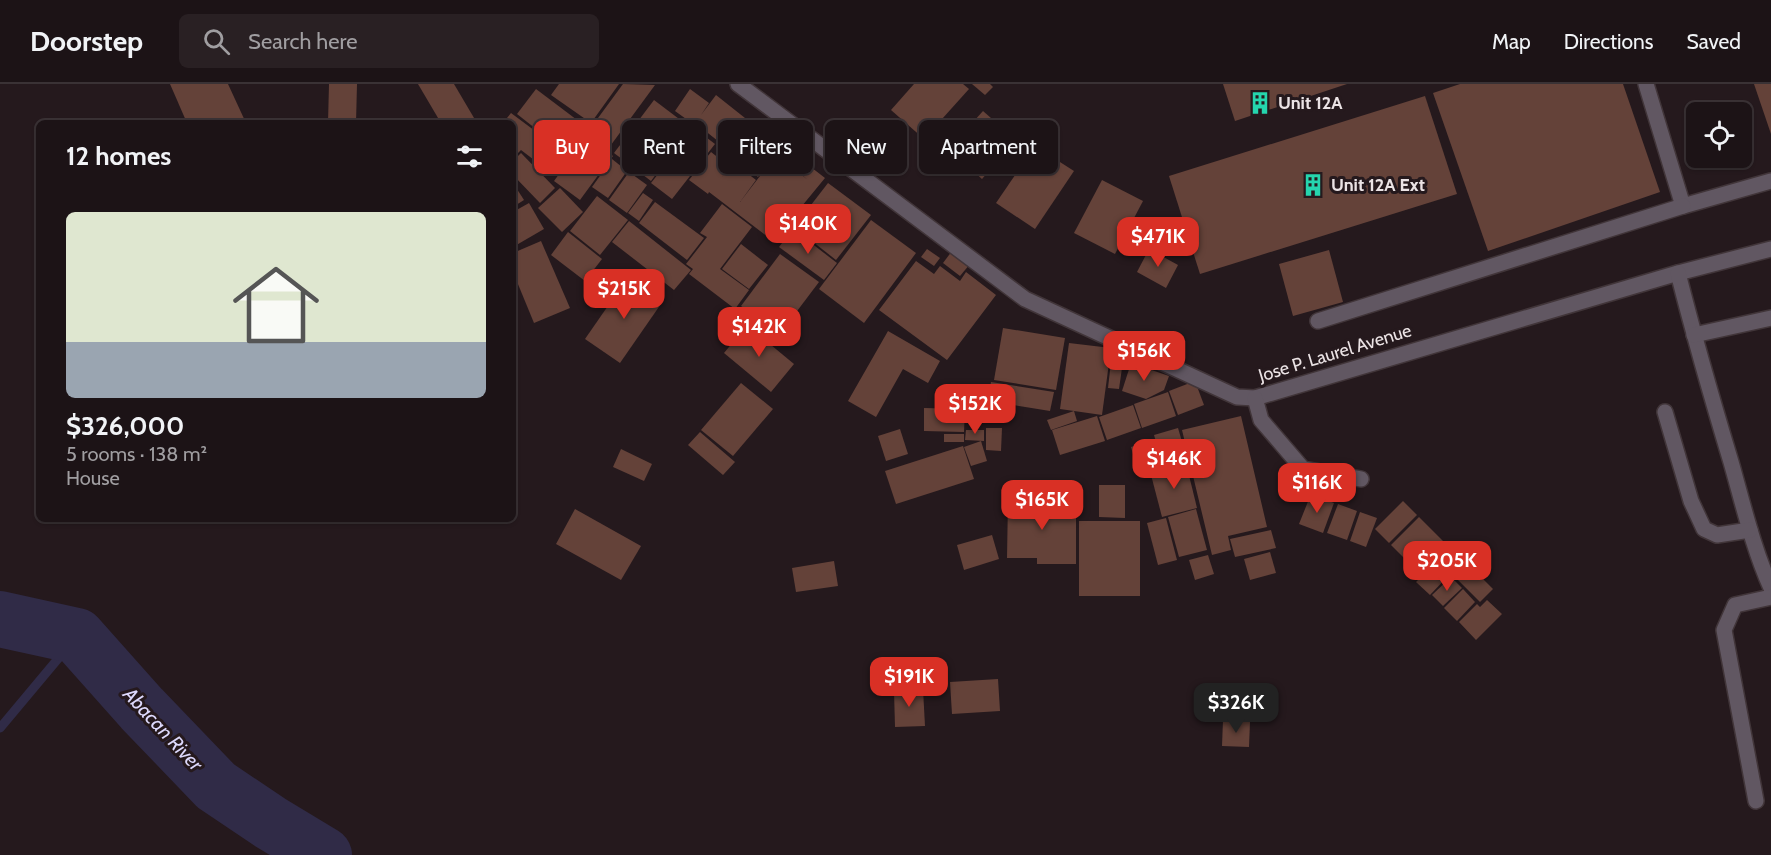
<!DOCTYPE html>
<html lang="en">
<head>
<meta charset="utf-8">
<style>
	body { margin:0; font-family:Cabin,sans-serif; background:#292023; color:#f1f3f6; height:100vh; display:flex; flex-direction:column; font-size:22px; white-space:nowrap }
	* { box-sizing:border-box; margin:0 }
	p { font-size:20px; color:#a09ea1 }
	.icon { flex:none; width:33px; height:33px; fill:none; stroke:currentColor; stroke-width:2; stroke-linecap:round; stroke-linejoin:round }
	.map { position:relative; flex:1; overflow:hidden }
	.side { position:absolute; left:36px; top:36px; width:480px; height:402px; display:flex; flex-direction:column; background:#1c1316; border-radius:9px; box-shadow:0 2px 4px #0004,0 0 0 2px #3a3235 }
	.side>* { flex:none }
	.hud { position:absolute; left:534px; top:36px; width:570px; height:54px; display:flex; gap:12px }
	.tools { position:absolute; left:1686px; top:18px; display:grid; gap:12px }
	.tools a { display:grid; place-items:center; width:66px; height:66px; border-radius:9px; background:#1c1316; box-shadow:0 2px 4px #0004,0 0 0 2px #3a3235; font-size:30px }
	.price { position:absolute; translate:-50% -51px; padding:0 14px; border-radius:12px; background:#d93025; color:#fff; font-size:20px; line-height:39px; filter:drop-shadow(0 2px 3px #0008) }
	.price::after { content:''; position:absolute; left:50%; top:36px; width:18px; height:14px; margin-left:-9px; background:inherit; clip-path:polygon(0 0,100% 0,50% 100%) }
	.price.on { background:#222; color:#fff }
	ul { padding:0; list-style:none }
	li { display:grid; align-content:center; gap:12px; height:318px; padding:0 30px }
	li span { display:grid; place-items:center; height:186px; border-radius:9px; color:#555 }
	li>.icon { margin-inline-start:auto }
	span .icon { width:108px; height:108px; fill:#fffc; stroke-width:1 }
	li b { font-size:26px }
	h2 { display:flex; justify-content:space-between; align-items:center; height:72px; padding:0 30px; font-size:26px }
	.chip { padding:0 21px; border-radius:9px; background:#1c1316; box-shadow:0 2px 4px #0004,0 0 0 2px #3a3235; font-size:21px; line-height:54px }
	.chip.on { background:#d93025; color:#fff }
	header { display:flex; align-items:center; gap:36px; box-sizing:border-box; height:84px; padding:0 30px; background:#1c1316; border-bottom:2px solid #3a3235 }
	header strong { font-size:28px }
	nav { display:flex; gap:33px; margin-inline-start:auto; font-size:21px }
	.search { width:420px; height:54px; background:#292023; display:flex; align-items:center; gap:15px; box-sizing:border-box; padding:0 21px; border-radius:9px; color:#a09ea1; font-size:22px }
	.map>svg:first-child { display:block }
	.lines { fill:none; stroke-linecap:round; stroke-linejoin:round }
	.stream { stroke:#302b47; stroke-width:9 }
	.river { stroke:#302b47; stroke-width:56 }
	.building { fill:#644239 }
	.minor-casing { stroke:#413539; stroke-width:18 }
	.minor { stroke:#615762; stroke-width:15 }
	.labels { text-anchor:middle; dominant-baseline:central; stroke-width:6; stroke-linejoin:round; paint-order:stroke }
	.poi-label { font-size:18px; font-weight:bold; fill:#ebe3e5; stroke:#25191d; text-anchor:start }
	.street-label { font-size:18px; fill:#ebe3e5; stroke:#25191d }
	.water-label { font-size:20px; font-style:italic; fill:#ddd9fc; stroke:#25191d }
</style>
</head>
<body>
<header>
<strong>Doorstep</strong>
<div class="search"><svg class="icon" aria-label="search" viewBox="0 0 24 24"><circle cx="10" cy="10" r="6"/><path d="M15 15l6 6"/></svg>Search here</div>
<nav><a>Map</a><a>Directions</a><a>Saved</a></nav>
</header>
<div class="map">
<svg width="1771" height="771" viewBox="0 0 1771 771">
	<rect width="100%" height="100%" fill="#25191d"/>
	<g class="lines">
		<polyline class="stream" points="0,644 77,552"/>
		<polyline class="river" points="0,535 77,552 142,625 216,702 271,739 324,771"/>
	</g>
	<g class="building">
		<polygon points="170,0 228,0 246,39 187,39"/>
		<polygon points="329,0 357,0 356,39 328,39"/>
		<polygon points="418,0 454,0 477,39 441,39"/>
		<polygon points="559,0 619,0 591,39 551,11"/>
		<polygon points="623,0 655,1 608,65 587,49"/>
		<polygon points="914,0 963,0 969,5 924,55 891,26"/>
		<polygon points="972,0 990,0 993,3 985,11"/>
		<polygon points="1223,0 1347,0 1235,37"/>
		<polygon points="1460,0 1623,0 1660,108 1488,167 1433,9"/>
		<polygon points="1754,0 1771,0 1771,50"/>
		<polygon points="536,5 589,45 569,71 517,30"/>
		<polygon points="690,5 709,19 701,31 716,11 745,34 723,61 694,38 693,40 675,27"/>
		<polygon points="1425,12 1457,110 1200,190 1169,92"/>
		<polygon points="654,16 691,44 651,97 614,69"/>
		<polygon points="983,27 1016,56 982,95 949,65"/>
		<polygon points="511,29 570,73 555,92 521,66 516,71 513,69 513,39 503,39"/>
		<polygon points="694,44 715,60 672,115 651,99"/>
		<polygon points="760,50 779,65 758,93 739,78"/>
		<polygon points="587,53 613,72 600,89 574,70"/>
		<polygon points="1035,62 1074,87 1035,145 996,119"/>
		<polygon points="789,66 825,94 788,139 782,134 768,153 709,108 708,110 689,96 711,68 729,82 722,93 733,78 756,96 740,118 776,71 808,96 783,75"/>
		<polygon points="521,69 555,104 540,119 513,91 513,77"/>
		<polygon points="573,71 599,90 580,116 554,97"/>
		<polygon points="612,75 627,87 608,114 592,103"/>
		<polygon points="629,88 647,101 627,129 609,116"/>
		<polygon points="1102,96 1143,117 1115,170 1074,149"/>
		<polygon points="513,99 524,116 513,123"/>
		<polygon points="828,99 871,131 836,176 794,143"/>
		<polygon points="560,104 583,128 562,148 538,124"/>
		<polygon points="643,109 653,116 639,137 628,129"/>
		<polygon points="597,112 628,136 600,171 570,147"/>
		<polygon points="655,118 704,154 687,176 639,139"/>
		<polygon points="529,119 544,145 513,163 513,128"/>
		<polygon points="722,120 752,143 720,185 749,206 735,225 689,190 693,185 686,180 707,153 700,149"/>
		<polygon points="871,136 916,169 864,239 819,205"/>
		<polygon points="629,137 691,186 674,206 612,158"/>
		<polygon points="793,145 837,179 824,196 779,163"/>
		<polygon points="568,148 602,175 585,197 551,171"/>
		<polygon points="541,157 570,224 534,239 513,188 513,169"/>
		<polygon points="741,160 768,181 749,205 722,185"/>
		<polygon points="927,165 940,174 934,182 921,173"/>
		<polygon points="1149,165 1178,181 1166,204 1137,188"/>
		<polygon points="1329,166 1343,218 1293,232 1279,180"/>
		<polygon points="952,167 970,180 960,192 943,179"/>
		<polygon points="780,170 819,198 779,251 741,222"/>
		<polygon points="916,177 934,190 940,182 960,197 966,188 996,211 947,276 879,226"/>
		<polygon points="628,193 663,217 620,279 585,255"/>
		<polygon points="747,241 794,280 771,308 724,269"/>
		<polygon points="1003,244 1065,254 1056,306 994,296"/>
		<polygon points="888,247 940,277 928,299 903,285 876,333 848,317"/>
		<polygon points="1069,259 1111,264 1102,331 1060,325"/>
		<polygon points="1112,269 1124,270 1119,305 1108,304"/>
		<polygon points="1131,279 1169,292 1164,306 1146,315 1122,307"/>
		<polygon points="1195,297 1204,321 1178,331 1169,307"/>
		<polygon points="991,298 1054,308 1050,327 988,317"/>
		<polygon points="741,299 773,325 733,372 701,346"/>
		<polygon points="1168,308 1176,332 1142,344 1134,320"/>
		<polygon points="1133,321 1141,344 1107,356 1099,333"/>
		<polygon points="924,324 965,325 964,348 924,347"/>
		<polygon points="1074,327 1077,337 1051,346 1047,336"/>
		<polygon points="1097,332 1105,357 1060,371 1052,346"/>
		<polygon points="1241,332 1267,443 1228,452 1231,466 1212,471 1182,346"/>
		<polygon points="986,344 1002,344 1001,367 986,366"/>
		<polygon points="1178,344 1187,375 1163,382 1154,351"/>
		<polygon points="900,345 908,370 886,377 878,352"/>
		<polygon points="966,346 984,346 984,357 965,356"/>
		<polygon points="700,348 735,378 723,391 688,361"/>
		<rect x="944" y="350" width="20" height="8"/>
		<polygon points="1153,356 1161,382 1138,388 1131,363"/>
		<polygon points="981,357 987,377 971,382 964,363"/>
		<polygon points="963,362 974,395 896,420 885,387"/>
		<polygon points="621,365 652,380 644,397 613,383"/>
		<polygon points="1186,379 1197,424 1162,433 1150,387"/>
		<polygon points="1099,401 1125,401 1125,434 1099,433"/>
		<polygon points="1311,410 1334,419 1323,449 1299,440"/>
		<polygon points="1008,415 1076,416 1076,480 1037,480 1037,474 1007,474"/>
		<polygon points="1403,417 1417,431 1389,459 1375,445"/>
		<polygon points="1338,420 1357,427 1347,456 1327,449"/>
		<polygon points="575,425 641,462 621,496 556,460"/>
		<polygon points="1196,425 1207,466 1179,473 1168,433"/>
		<polygon points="1360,428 1377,434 1366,463 1350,457"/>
		<polygon points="1419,433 1449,463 1421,491 1391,461"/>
		<polygon points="1166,434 1177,476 1158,481 1147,439"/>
		<rect x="1079" y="437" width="61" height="75"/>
		<polygon points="1271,446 1276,464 1235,473 1230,455"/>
		<polygon points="992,451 999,475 964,486 957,461"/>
		<polygon points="1452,464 1493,505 1480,518 1439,477"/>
		<polygon points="1270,468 1276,489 1250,496 1244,475"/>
		<polygon points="1208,471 1214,490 1195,496 1189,476"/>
		<polygon points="834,477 838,502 796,508 792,484"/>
		<polygon points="1436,478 1449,491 1430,511 1416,498"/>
		<polygon points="1451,493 1462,504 1443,522 1432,511"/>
		<polygon points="1463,505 1475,518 1457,537 1444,524"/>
		<polygon points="1487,516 1502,530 1476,556 1459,538 1477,520 1480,523"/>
		<polygon points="924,584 924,597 886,600 885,586"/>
		<polygon points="998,595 1000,627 952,630 950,598"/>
		<polygon points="923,605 925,642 895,643 894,607"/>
		<polygon points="1223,636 1250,638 1249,663 1222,662"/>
	</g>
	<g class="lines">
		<g class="minor-casing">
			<g id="minor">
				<polyline points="738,0 1025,215 1237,313 1255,314 1678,189 1771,165"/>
				<polyline points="1646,0 1683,122 1771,97"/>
				<path d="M 1678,189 C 1694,252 1712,315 1731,378 C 1743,420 1753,464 1771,504"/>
				<polyline points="1318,237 1683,122"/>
				<polyline points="1694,251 1771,234"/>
				<polyline points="1255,314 1261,336 1303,385 1361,395"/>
				<polyline points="1665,328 1691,417 1704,445 1717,451 1750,446"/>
				<polyline points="1756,717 1724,546 1735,521 1771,513"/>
			</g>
		</g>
		<use href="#minor" class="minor"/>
	</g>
	<defs>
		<g id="building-bare" transform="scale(1.8)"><path d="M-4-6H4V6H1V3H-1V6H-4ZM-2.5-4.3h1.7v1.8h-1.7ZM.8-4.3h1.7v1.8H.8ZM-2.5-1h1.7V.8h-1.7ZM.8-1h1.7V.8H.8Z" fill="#25d5ae" stroke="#25191d" stroke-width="2.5" paint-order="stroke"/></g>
	</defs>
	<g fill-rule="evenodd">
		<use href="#building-bare" x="1260" y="19"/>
		<use href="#building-bare" x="1313" y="101"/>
	</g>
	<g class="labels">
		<g class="poi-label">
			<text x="1278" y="19">Unit 12A</text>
			<text x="1331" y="101">Unit 12A Ext</text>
		</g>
		<g class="street-label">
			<text transform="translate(1335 269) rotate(-17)">Jose P. Laurel Avenue</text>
		</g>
		<g class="water-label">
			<text transform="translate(163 645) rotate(47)">Abacan River</text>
		</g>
	</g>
</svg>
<div class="tools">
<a><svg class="icon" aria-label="locate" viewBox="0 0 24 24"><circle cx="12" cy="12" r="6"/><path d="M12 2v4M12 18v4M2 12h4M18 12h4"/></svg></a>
</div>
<b class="price" style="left:808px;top:171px">$140K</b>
<b class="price" style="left:1158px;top:184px">$471K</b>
<b class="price" style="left:624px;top:236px">$215K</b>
<b class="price" style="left:759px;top:274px">$142K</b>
<b class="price" style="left:1144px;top:298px">$156K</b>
<b class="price" style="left:975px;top:351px">$152K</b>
<b class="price" style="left:1174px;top:406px">$146K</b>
<b class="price" style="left:1317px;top:430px">$116K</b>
<b class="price" style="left:1042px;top:447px">$165K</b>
<b class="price" style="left:1447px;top:508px">$205K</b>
<b class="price" style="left:909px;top:624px">$191K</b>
<b class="price on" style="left:1236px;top:650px">$326K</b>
<div class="hud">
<a class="chip on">Buy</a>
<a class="chip">Rent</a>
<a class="chip">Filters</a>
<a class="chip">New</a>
<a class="chip">Apartment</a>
</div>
<section class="side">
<h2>12 homes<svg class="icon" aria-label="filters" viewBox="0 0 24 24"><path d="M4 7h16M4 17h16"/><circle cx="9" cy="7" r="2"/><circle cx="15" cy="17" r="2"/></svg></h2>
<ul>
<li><span style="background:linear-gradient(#dfe7d0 70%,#9aa5b1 0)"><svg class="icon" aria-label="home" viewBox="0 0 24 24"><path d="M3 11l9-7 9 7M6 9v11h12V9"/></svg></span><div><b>$326,000</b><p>5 rooms · 138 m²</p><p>House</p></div></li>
</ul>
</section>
</div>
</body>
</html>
